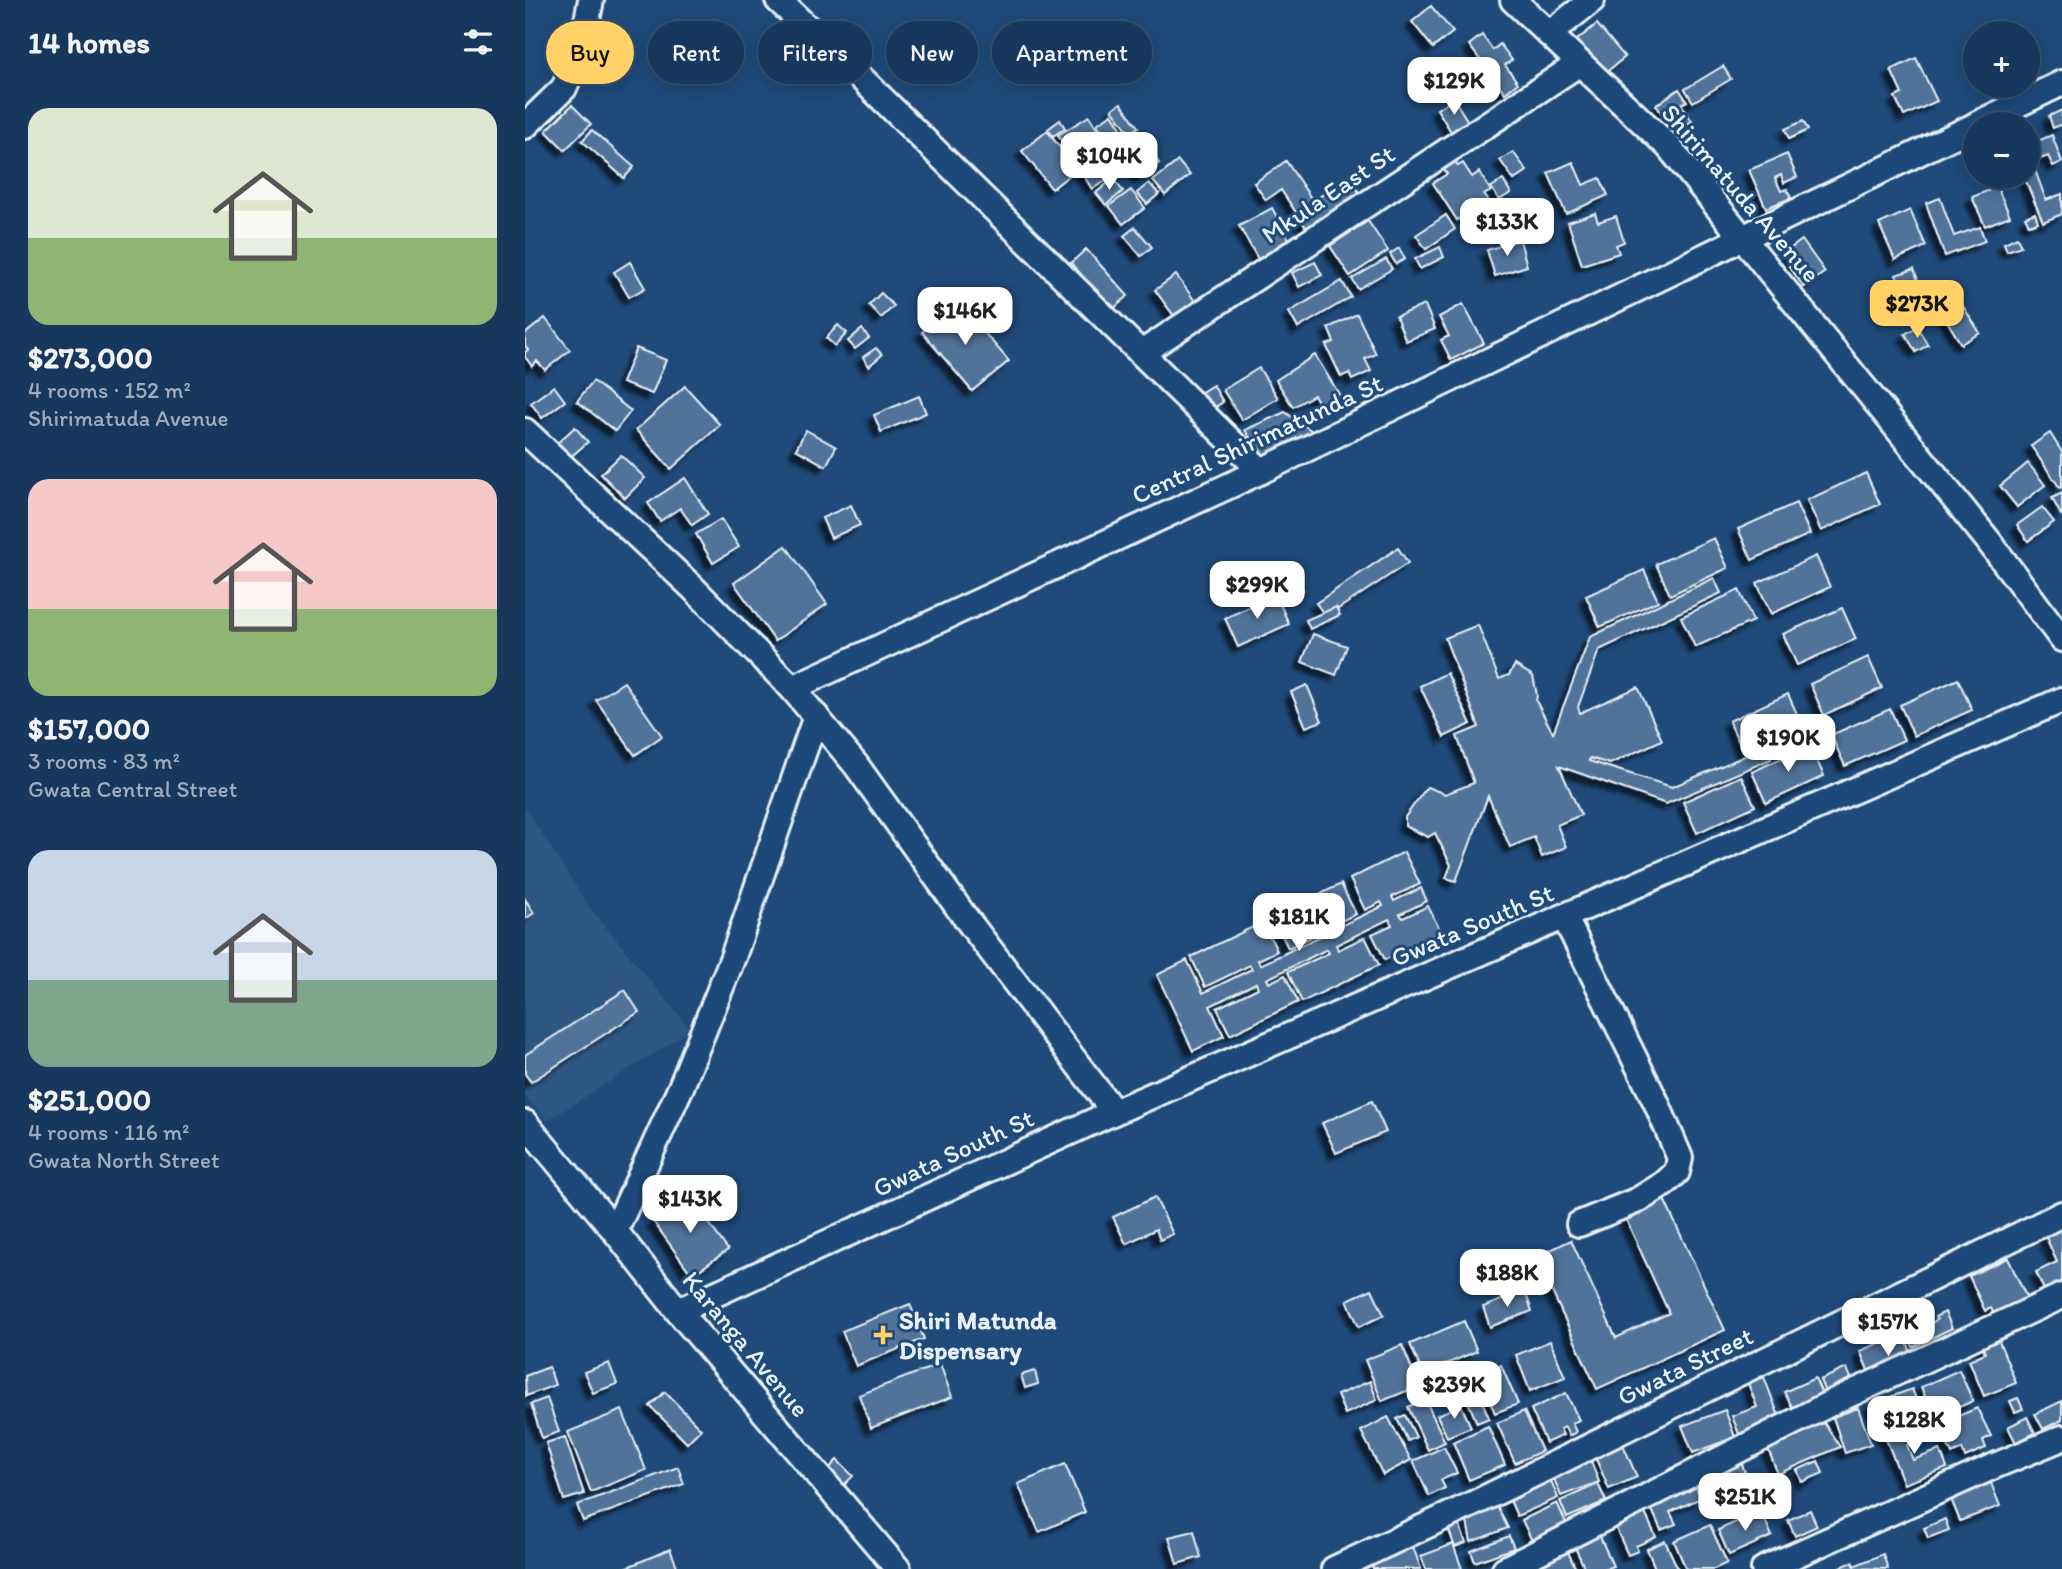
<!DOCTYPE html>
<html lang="en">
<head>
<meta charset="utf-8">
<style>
	body { margin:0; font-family:Itim,sans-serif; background:#244365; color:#f1f3f6; height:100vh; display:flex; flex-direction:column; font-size:26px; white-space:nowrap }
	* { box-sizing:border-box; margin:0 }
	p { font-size:23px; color:#9eacbb }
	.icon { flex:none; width:38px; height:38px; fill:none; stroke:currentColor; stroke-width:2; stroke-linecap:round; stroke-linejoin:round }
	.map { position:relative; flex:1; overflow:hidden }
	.panel { display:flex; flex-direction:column; background:#17385c; width:525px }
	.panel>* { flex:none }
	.hud { position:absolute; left:21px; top:21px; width:665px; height:63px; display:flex; gap:14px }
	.controls { position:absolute; left:1438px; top:21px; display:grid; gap:14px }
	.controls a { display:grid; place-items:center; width:77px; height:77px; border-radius:50%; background:#17385c; box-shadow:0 4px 18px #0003,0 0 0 2px #365272; font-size:35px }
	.price { position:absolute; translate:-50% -60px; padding:0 16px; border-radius:14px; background:#fff; color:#222; font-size:23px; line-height:46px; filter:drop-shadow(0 2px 4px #0008) }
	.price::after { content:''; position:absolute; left:50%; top:42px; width:21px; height:16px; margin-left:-10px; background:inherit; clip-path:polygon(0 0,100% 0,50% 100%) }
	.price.selected { background:#ffd166; color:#111 }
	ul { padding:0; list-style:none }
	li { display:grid; align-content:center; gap:14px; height:371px; padding:0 28px }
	li span { display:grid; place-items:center; height:217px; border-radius:21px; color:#555 }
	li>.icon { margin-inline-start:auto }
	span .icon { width:126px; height:126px; fill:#fffc; stroke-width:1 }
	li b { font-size:30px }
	h2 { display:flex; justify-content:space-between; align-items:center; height:84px; padding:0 28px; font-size:30px }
	.pill { padding:0 24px; border-radius:32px; background:#17385c; box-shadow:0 4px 18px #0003,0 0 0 2px #365272; font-size:24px; line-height:63px }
	.pill.selected { background:#ffd166; color:#111 }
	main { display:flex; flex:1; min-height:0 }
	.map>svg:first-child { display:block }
	.built { fill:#2e5683 }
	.building { fill:#517399; stroke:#e8f1f8; stroke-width:2; filter:url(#shadow) }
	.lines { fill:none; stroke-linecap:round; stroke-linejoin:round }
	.minor-casing { stroke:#e8f1f8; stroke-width:30 }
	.minor { stroke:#1f4a7a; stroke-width:24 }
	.poi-dot { fill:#ffd166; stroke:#1f4a7a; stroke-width:2.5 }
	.labels { text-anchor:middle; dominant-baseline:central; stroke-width:6; stroke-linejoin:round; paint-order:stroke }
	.street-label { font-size:26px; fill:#e8f1f8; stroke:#1f4a7a }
	.poi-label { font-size:26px; font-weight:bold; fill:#e8f1f8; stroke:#1f4a7a; text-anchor:start }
</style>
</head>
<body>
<main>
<section class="panel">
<h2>14 homes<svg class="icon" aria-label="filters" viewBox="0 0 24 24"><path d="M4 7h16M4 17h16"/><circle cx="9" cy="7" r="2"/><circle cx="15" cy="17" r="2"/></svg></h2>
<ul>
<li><span style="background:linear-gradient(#dfe7d0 60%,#8fb573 0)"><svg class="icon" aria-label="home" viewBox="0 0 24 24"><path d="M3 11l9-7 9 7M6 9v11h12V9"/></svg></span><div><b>$273,000</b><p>4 rooms · 152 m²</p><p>Shirimatuda Avenue</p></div></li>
<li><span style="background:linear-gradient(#f6c9c9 60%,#8fb573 0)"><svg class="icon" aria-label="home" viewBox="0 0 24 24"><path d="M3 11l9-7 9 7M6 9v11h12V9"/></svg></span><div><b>$157,000</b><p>3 rooms · 83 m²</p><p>Gwata Central Street</p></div></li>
<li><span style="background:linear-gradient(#c9d6e8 60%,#7fa58c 0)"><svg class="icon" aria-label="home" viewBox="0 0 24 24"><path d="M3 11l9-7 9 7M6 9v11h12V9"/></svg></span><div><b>$251,000</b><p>4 rooms · 116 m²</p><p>Gwata North Street</p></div></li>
</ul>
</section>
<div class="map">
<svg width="1537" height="1569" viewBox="0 0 1537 1569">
	<defs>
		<filter id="shadow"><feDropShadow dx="-6" dy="6" stdDeviation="2" flood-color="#0009"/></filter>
	</defs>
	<rect width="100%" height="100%" fill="#1f4a7a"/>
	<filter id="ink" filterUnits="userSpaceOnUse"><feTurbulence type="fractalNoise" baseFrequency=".0143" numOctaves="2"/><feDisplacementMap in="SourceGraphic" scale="14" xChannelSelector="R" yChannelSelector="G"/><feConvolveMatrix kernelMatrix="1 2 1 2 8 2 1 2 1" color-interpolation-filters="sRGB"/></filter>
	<g filter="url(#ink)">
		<polygon class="built" points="0,807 62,904 166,1030 22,1121 0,1096"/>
		<g class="building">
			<polygon points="906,6 928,32 908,48 887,22"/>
			<polygon points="1072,24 1100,57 1080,73 1052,40"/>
			<polygon points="957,35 968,50 975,44 987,60 980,65 993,83 980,93 944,45"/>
			<polygon points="1391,58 1412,101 1379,116 1370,97 1377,94 1366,70"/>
			<polygon points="1198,66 1206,79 1168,102 1160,89"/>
			<polygon points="1154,89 1162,101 1156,104 1167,121 1149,132 1131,105"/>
			<polygon points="929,99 945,125 928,135 912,109"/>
			<polygon points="596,103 613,127 605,133 587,109"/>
			<polygon points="47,105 66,124 40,150 21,131"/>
			<polygon points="1537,110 1537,124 1528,128 1524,116"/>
			<polygon points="587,114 606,144 591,153 572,124"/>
			<polygon points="564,116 598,171 567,189 533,135"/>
			<polygon points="535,120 540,128 528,136 523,129"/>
			<polygon points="1278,121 1283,130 1264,139 1260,129"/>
			<polygon points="67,130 109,167 99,178 57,141"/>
			<polygon points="522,131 552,169 527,189 497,151"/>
			<polygon points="1527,135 1537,162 1528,166 1523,156 1508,162 1503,145"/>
			<polygon points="617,141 634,163 615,178 598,156"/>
			<polygon points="988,152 1002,171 989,180 975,160"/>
			<polygon points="1262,154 1272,177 1259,183 1256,175 1250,178 1256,191 1262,189 1266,198 1241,208 1224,170"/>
			<polygon points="653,161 665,175 640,195 628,181"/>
			<polygon points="761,161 788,201 824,177 837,197 784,232 756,190 741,200 729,183"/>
			<polygon points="930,161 933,166 938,163 947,177 954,172 966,191 959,195 963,200 932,220 908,183 922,174 918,168"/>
			<polygon points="1048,162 1058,185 1075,178 1083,195 1041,214 1023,173"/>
			<polygon points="1510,170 1521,200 1537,194 1537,214 1518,222 1499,177 1503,177 1503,172"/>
			<polygon points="588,179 598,191 581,205 571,193"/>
			<polygon points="978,180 986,193 974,200 966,187"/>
			<polygon points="624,183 634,194 622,204 612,193"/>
			<polygon points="1472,187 1485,216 1460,226 1447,197"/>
			<polygon points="606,190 620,208 598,224 584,206"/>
			<polygon points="1415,198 1429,236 1455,227 1460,241 1420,256 1401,203"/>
			<polygon points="747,208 765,241 733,259 714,226"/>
			<polygon points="1385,210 1401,246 1370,260 1354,224"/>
			<polygon points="1070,213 1073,222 1091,216 1099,242 1091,245 1094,253 1057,265 1043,222"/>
			<polygon points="1510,213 1513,222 1504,225 1500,217"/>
			<polygon points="921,215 930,229 901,249 891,235"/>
			<polygon points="843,221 863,251 825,276 805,246"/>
			<polygon points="610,227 627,247 616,256 599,236"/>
			<polygon points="1492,237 1496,246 1482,251 1479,243"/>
			<polygon points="995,240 1002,266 970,276 962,250"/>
			<polygon points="1277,240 1300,272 1279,287 1264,266 1269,261 1262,251"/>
			<polygon points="915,247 919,257 895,269 890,259"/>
			<polygon points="874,248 880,259 871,264 865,254"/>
			<polygon points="561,249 603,296 587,310 546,263"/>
			<polygon points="861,259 867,269 833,289 827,279"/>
			<polygon points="105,262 120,288 104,297 89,272"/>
			<polygon points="790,262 797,275 774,287 767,273"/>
			<polygon points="1389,269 1397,292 1379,298 1371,275"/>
			<polygon points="651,275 673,305 652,320 630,290"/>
			<polygon points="817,281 826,297 773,328 764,312"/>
			<polygon points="356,293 369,306 356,318 344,305"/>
			<polygon points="1434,300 1455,333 1436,344 1416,311"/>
			<polygon points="433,302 484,361 447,391 397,332"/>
			<polygon points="938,304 959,343 926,360 916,340 924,336 914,317"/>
			<polygon points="900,305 910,329 881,341 871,316"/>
			<polygon points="832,314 851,354 840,359 846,371 827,380 824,373 816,377 801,345 809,342 803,328"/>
			<polygon points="20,318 45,350 20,370 12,361 7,366 0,357 0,352 3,350 0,346 0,334"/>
			<polygon points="313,325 322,333 310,346 301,338"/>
			<polygon points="1392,327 1403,345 1391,352 1380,334"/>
			<polygon points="337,329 344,338 330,349 323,341"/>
			<polygon points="111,348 141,360 127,394 97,383"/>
			<polygon points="351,348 357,355 344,366 338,357"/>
			<polygon points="790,355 814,394 796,406 789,395 768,407 751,380"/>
			<polygon points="734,368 753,398 717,420 698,390"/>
			<polygon points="68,381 106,411 90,431 52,401"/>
			<polygon points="688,385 698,402 681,413 670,396"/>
			<polygon points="29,386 40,401 17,418 6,403"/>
			<polygon points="160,386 195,425 146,469 111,430"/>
			<polygon points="394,396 401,413 356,432 349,415"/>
			<polygon points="760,412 787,431 739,461 720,430"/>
			<polygon points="50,427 63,442 42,460 29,446"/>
			<polygon points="281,430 311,447 301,466 271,449"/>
			<polygon points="1525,433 1537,452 1537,487 1535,488 1506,446"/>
			<polygon points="96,455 120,478 100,498 76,474"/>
			<polygon points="1503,463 1520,485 1492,507 1475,486"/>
			<polygon points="1341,473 1355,504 1296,531 1282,500"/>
			<polygon points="160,478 183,514 167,525 155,508 135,521 123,503"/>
			<polygon points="1537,493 1537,514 1536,515 1527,498"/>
			<polygon points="1271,503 1285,534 1227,560 1213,529"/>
			<polygon points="326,505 335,525 306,538 297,518"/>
			<polygon points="1517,507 1529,522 1503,541 1492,525"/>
			<polygon points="196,519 214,547 188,563 171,534"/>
			<polygon points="1189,538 1203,568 1145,595 1131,564"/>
			<polygon points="261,546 302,604 250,641 209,583"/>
			<polygon points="873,548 883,563 801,617 791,603"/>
			<polygon points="1291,556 1305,587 1246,614 1232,583"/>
			<polygon points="1119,570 1133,601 1075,627 1061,596"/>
			<polygon points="1189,578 1196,593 1074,650 1053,707 1055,713 1113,687 1137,740 1085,764 1065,758 1064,761 1147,787 1241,747 1246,759 1141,804 1034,766 1056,815 1032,825 1041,847 1017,857 1009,837 985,847 963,796 931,881 921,878 926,865 910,833 903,837 880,826 880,817 902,787 920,794 949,783 932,736 954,727 920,638 953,625 974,679 984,675 990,665 1008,676 1012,695 1011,701 1028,733 1065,637"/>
			<polygon points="773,582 778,590 760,600 756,591"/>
			<polygon points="1214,590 1228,621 1170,647 1156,617"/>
			<polygon points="751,595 764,624 713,647 700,618"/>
			<polygon points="811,607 815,615 785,629 781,620"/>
			<polygon points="1317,608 1331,639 1272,665 1258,634"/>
			<polygon points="788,634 822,646 811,675 777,662"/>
			<polygon points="1343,657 1357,688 1299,715 1285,684"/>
			<polygon points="922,673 946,724 919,737 895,686"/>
			<polygon points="1433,679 1447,710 1389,736 1375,705"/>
			<polygon points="99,682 137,736 110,755 71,700"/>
			<polygon points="782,685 797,721 781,727 766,692"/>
			<polygon points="1263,694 1277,725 1218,751 1204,721"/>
			<polygon points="1365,709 1379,740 1320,766 1306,735"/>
			<polygon points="1285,745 1299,776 1241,803 1227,772"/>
			<polygon points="1216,776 1230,806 1172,833 1158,802"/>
			<polygon points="879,852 895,884 867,897 869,901 896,888 902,901 875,914 878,918 903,906 916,932 860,960 847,934 867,925 864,919 811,945 813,950 840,937 854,965 777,1002 763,972 804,953 802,949 742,979 744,983 760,975 773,1002 705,1035 692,1008 733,988 731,983 685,1006 699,1036 668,1051 632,975 662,960 678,993 727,969 725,965 680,987 666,957 738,922 752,951 733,960 735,965 798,935 796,932 763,948 748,917 816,884 831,914 805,926 807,930 858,906 856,902 840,910 825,879"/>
			<polygon points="0,899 9,913 0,919"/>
			<polygon points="100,990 114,1012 6,1082 0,1074 0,1055"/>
			<polygon points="847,1101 861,1132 811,1153 797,1123"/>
			<polygon points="164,1195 203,1250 167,1275 128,1221"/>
			<polygon points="630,1197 648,1234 635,1240 631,1229 601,1244 588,1217"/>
			<polygon points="1138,1197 1200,1330 1072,1389 1011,1257 1046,1240 1091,1338 1144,1313 1099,1215"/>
			<polygon points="1537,1228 1537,1293 1523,1299 1511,1272 1532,1262 1520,1235"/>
			<polygon points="1483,1258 1505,1305 1472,1320 1466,1308 1460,1311 1444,1276"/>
			<polygon points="847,1289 859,1315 834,1327 822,1300"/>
			<polygon points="1000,1291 1007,1311 965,1327 958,1307"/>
			<polygon points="385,1304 399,1339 331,1366 317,1331"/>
			<polygon points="1420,1312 1427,1328 1388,1347 1383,1335 1412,1320 1410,1317"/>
			<polygon points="939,1321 952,1351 898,1374 885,1344"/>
			<polygon points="1378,1333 1391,1364 1348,1382 1335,1351"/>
			<polygon points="1472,1336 1491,1383 1459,1396 1444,1360 1460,1353 1456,1342"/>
			<polygon points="1025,1341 1040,1377 1005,1391 991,1355"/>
			<polygon points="877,1345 894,1386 857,1401 840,1360"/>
			<polygon points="84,1363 92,1384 68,1393 59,1372"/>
			<polygon points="415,1364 427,1397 346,1428 334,1395"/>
			<polygon points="976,1365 993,1404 970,1413 954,1375"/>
			<polygon points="24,1367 30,1385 1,1396 0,1376"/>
			<polygon points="1322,1368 1329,1386 1302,1397 1295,1380"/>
			<polygon points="1434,1370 1448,1401 1409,1418 1396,1387"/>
			<polygon points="510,1371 513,1384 500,1388 496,1375"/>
			<polygon points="1239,1377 1255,1419 1214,1434 1207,1416 1232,1407 1223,1383"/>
			<polygon points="1290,1378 1298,1396 1270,1412 1259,1392"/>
			<polygon points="845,1381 852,1400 820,1414 812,1395"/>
			<polygon points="951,1386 964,1418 952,1423 939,1392"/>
			<polygon points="1387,1389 1398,1417 1369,1428 1371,1434 1359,1438 1346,1404"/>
			<polygon points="140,1392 176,1429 162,1443 125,1406"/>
			<polygon points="1041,1393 1054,1420 1047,1423 1051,1432 1044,1436 1040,1427 1035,1429 1038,1435 1021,1443 1006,1409"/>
			<polygon points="22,1398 34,1432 17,1438 6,1404"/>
			<polygon points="1493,1398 1498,1409 1490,1412 1485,1401"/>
			<polygon points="900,1399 920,1442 903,1450 883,1407"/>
			<polygon points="1537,1401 1537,1420 1518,1429 1510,1414"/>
			<polygon points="936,1405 946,1427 922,1437 912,1415"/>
			<polygon points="1333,1408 1346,1444 1320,1453 1308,1417"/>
			<polygon points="1452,1408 1466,1436 1458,1440 1461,1448 1440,1457 1437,1449 1427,1454 1413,1425"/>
			<polygon points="97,1410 121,1470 66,1492 43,1432"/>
			<polygon points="1200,1410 1210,1437 1168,1453 1157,1426"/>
			<polygon points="999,1411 1017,1451 990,1463 972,1423"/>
			<polygon points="880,1415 891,1437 883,1441 872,1419"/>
			<polygon points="863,1417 886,1460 858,1475 836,1431"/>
			<polygon points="1502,1417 1510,1433 1491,1443 1483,1427"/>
			<polygon points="1299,1423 1315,1447 1253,1474 1241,1444"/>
			<polygon points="1399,1424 1404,1437 1382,1445 1388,1460 1415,1450 1422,1468 1379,1484 1361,1439"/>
			<polygon points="963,1426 980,1465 944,1480 928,1442"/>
			<polygon points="40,1437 59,1494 39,1500 21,1443"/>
			<polygon points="1096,1440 1112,1477 1084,1489 1068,1452"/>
			<polygon points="919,1447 932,1473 916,1480 920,1488 904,1496 888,1461"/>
			<polygon points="1213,1455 1220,1472 1200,1481 1206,1495 1185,1503 1172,1472"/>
			<polygon points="1064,1456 1074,1482 1036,1496 1026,1471"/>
			<polygon points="312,1460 328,1476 315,1489 300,1473"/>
			<polygon points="1293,1461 1298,1473 1277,1482 1272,1470"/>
			<polygon points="540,1464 560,1512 514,1532 493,1484"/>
			<polygon points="153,1467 159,1484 58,1521 52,1505"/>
			<polygon points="1022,1471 1033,1498 992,1516 980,1489"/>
			<polygon points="1168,1481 1176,1498 1145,1512 1151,1524 1136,1530 1123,1501"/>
			<polygon points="1466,1483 1475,1506 1435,1521 1426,1499"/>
			<polygon points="1073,1484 1081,1501 1042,1518 1035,1501"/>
			<polygon points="970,1502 983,1528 946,1542 942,1521"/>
			<polygon points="1032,1503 1043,1527 1008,1543 997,1520"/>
			<polygon points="1285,1510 1292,1526 1270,1536 1263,1520"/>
			<polygon points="1236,1511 1247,1536 1204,1555 1193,1530"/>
			<polygon points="1106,1512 1109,1518 1120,1513 1131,1537 1111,1546 1113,1551 1103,1555 1089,1524"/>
			<polygon points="1420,1519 1424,1530 1403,1538 1399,1528"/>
			<polygon points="933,1521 941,1543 930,1547 922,1525"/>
			<polygon points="1185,1525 1202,1563 1189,1569 1161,1569 1149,1541"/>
			<polygon points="669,1531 676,1557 652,1564 644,1537"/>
			<polygon points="1073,1532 1088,1566 1080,1569 1060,1569 1048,1543"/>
			<polygon points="984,1536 989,1548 950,1562 946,1551"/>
			<polygon points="886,1541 896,1569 848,1569 843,1557"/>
			<polygon points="1140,1541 1153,1569 1129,1569 1130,1568 1122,1549"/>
			<polygon points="928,1544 937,1569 901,1569 896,1556"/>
			<polygon points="1041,1548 1051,1569 1014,1569 1011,1561"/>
			<polygon points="145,1549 153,1569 98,1569"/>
			<polygon points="1358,1554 1363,1569 1313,1568 1328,1562 1329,1566"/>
		</g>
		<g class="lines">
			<g class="minor-casing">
				<g id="minor">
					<polyline points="253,0 335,77 736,471"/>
					<polyline points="988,0 1143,146 1462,539 1537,639"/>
					<polyline points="1024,34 1067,0"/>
					<polyline points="1452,124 1537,83"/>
					<polyline points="0,126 39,88 57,46 66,0"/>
					<polyline points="618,352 1055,63"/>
					<polyline points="0,431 167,587 267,688 331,765 437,913 589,1112"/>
					<polyline points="267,688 736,471 1451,125"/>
					<polyline points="1040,918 1131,1102 1155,1158 1152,1172 1139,1184 1113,1200 1054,1224"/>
					<polyline points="0,1123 90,1231 153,1311 373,1569"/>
					<polyline points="90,1231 156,1087 208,957 291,716"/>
					<polyline points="153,1311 589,1112 1537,700"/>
					<polyline points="809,1569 956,1500 1537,1214"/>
					<polyline points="980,1569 1310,1401 1537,1296"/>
					<polyline points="1239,1569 1467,1467 1537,1438"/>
				</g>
			</g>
			<use href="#minor" class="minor"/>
		</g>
	</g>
	<path class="poi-dot" d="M354.5 1324.5h7v7h7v7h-7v7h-7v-7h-7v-7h7z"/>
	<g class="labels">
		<g class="street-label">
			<text transform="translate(1216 193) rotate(49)">Shirimatuda Avenue</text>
			<text transform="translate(803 194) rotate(-34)">Mkula East St</text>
			<text transform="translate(732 439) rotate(-25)">Central Shirimatunda St</text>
			<text transform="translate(947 925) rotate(-23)">Gwata South St</text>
			<text transform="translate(428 1153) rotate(-25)">Gwata South St</text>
			<text transform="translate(221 1344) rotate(50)">Karanga Avenue</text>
			<text transform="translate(1160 1366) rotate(-26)">Gwata Street</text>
		</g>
		<g class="poi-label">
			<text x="374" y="1320">Shiri Matunda<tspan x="374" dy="30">Dispensary</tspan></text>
		</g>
	</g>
</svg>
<div class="controls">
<a>+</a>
<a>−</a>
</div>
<b class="price" style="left:929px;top:117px">$129K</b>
<b class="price" style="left:584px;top:192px">$104K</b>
<b class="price" style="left:982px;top:258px">$133K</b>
<b class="price selected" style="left:1392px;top:340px">$273K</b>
<b class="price" style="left:440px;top:347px">$146K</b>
<b class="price" style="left:732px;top:621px">$299K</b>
<b class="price" style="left:1263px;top:774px">$190K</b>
<b class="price" style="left:774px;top:953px">$181K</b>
<b class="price" style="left:165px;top:1235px">$143K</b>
<b class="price" style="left:982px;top:1309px">$188K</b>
<b class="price" style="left:1363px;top:1358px">$157K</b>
<b class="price" style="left:929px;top:1421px">$239K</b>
<b class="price" style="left:1389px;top:1456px">$128K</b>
<b class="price" style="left:1220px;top:1533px">$251K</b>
<div class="hud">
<a class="pill selected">Buy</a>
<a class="pill">Rent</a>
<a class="pill">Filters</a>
<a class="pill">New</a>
<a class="pill">Apartment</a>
</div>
</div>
</main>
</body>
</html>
